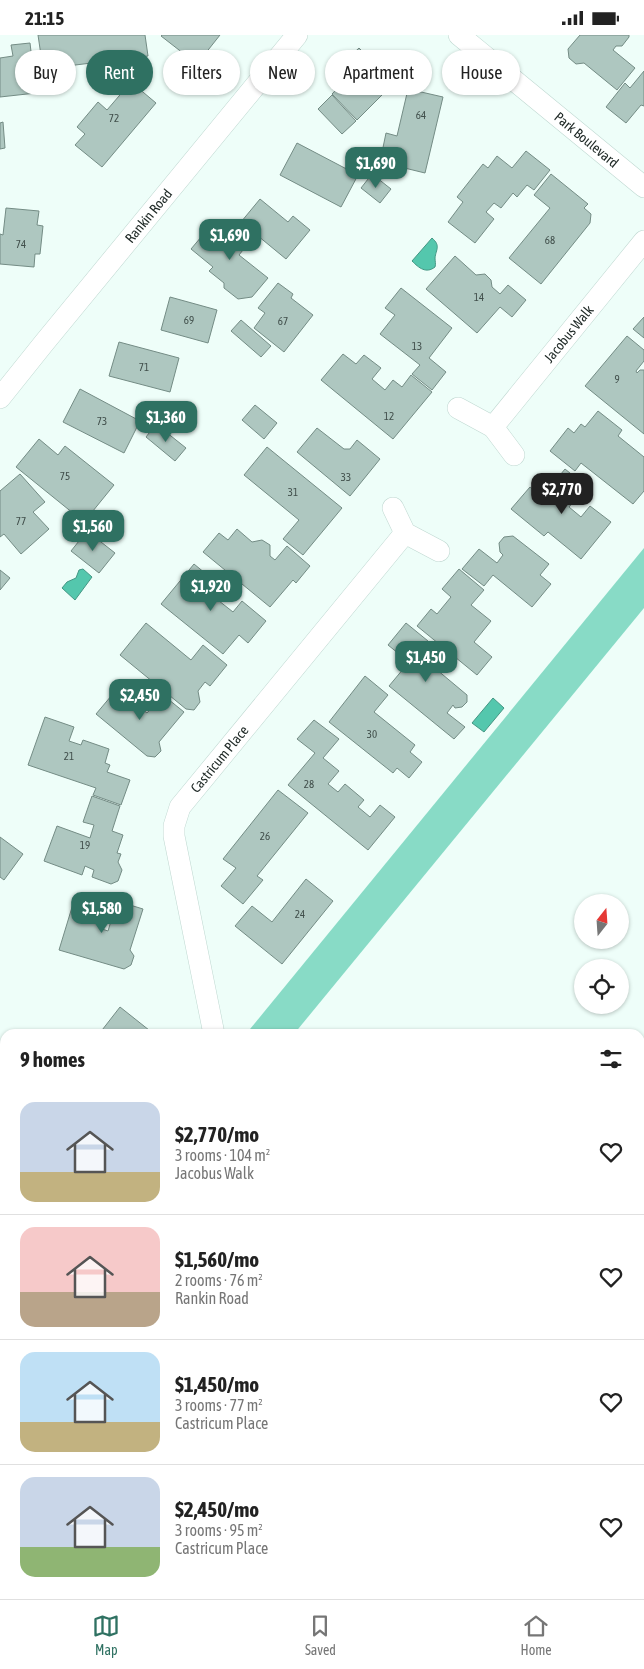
<!DOCTYPE html>
<html lang="en">
<head>
<meta charset="utf-8">
<style>
	body { margin:0; font-family:"Asap Condensed",sans-serif; background:#f6f6f6; color:#222; height:100vh; display:flex; flex-direction:column; font-size:19px; white-space:nowrap }
	* { box-sizing:border-box; margin:0 }
	p { font-size:16px; color:#767676 }
	.icon { flex:none; width:28px; height:28px; fill:none; stroke:currentColor; stroke-width:2; stroke-linecap:round; stroke-linejoin:round }
	.map { position:relative; flex:1; overflow:hidden }
	.drawer { position:absolute; left:0px; top:994px; width:645px; height:571px; display:flex; flex-direction:column; background:#fff; border-radius:15px 15px 0 0; box-shadow:0 1px 4px #0004 }
	.drawer>* { flex:none }
	.top-card { position:absolute; left:15px; top:15px; width:615px; height:45px; display:flex; gap:10px }
	.needle { width:32px; rotate:17deg }
	.buttons { position:absolute; left:574px; top:859px; display:grid; gap:10px }
	.buttons a { display:grid; place-items:center; width:55px; height:55px; border-radius:50%; background:#fff; box-shadow:0 1px 4px #0004; font-size:25px }
	.price { position:absolute; translate:-50% -42px; padding:0 11px; border-radius:10px; background:#2f7162; color:#fff; font-size:16px; line-height:32px; filter:drop-shadow(0 1px 2px #0008) }
	.price::after { content:''; position:absolute; left:50%; top:30px; width:15px; height:11px; margin-left:-8px; background:inherit; clip-path:polygon(0 0,100% 0,50% 100%) }
	.price.selected { background:#222; color:#fff }
	ul { padding:0; list-style:none }
	li { display:flex; align-items:center; gap:15px; height:125px; padding:0 20px }
	li+li { border-top:1px solid #e0e0e0 }
	li span { display:grid; place-items:center; flex:none; width:140px; height:100px; border-radius:15px; color:#555 }
	li>.icon { margin-inline-start:auto }
	span .icon { width:60px; height:60px; fill:#fffc; stroke-width:1 }
	li b { font-size:21px }
	h2 { display:flex; justify-content:space-between; align-items:center; height:60px; padding:0 20px; font-size:21px }
	.tag { padding:0 18px; border-radius:22px; background:#fff; box-shadow:0 1px 4px #0004; font-size:18px; line-height:45px }
	.tag.selected { background:#2f7162; color:#fff }
	.status { display:flex; justify-content:space-between; align-items:center; height:35px; padding:0 25px; background:#fff; direction:ltr }
	.status svg { height:14px; fill:currentColor }
	.dock { display:flex; justify-content:space-around; align-items:center; height:70px; border-top:1px solid #e0e0e0; background:#fff; font-size:14px; color:#767676 }
	.dock a { display:grid; justify-items:center; gap:2px }
	.dock .selected { color:#2f7162 }
	.map>svg:first-child { display:block }
	.green { fill:#88dbc6 }
	.water { fill:#54c7ad; stroke:#449784 }
	.building { fill:#aec7c0; stroke:#748c85 }
	.lines { fill:none; stroke-linecap:round; stroke-linejoin:round }
	.minor-casing { stroke:#bfd8d1; stroke-width:22 }
	.minor { stroke:#fff; stroke-width:21 }
	.labels { text-anchor:middle; dominant-baseline:central; stroke-width:4; stroke-linejoin:round; paint-order:stroke }
	.number-label { font-size:11px; fill:#414f4b }
	.street-label { font-size:14px; fill:#1d2724; stroke:#fff }
</style>
</head>
<body>
<div class="status"><b>21:15</b><svg viewBox="0 0 49 12"><path d="M0 12V9h3v3zM5 12V6h3v6zM10 12V3h3v9zM15 12V0h3v12zM26 1h20v11H26zM47 4h2v5h-2z"/></svg></div>
<div class="map">
<svg width="644" height="1564" viewBox="0 0 644 1564">
	<rect width="100%" height="100%" fill="#eefef9"/>
	<polygon class="green" points="644,513 644,573 294,999 246,999"/>
	<g class="water">
		<path d="M 432,203 C 441,211 436,214 435,223 C 435,226 436,229 435,232 C 426,239 419,233 412,226 Z"/>
		<polygon points="83,534 92,542 75,565 62,553 67,547 76,543 79,535"/>
		<polygon points="493,663 504,673 484,697 472,688"/>
	</g>
	<g class="building">
		<polygon points="38,0 145,0 148,21 43,34"/>
		<polygon points="162,0 220,0 197,29 161,1"/>
		<polygon points="580,0 629,0 629,2 622,11 616,11 613,15 635,33 617,55 584,28 576,29 569,23 568,14"/>
		<polygon points="30,8 36,58 0,62 0,23 13,21 11,10"/>
		<polygon points="359,13 394,48 357,85 332,59 352,38 342,29"/>
		<polygon points="644,36 644,71 641,70 626,88 606,72 625,48 630,53"/>
		<polygon points="131,47 156,68 102,132 75,110 85,99 77,92 98,67 107,75"/>
		<polygon points="408,54 443,62 425,138 380,127 386,98 397,101"/>
		<polygon points="332,60 356,86 342,99 318,74"/>
		<polygon points="3,87 5,113 0,114 0,88"/>
		<polygon points="297,108 358,140 341,172 280,140"/>
		<polygon points="526,116 550,135 534,155 527,150 517,162 513,158 501,173 494,168 486,177 494,184 475,208 448,187 463,167 457,162 483,129 488,133 497,121 512,133"/>
		<polygon points="372,139 391,154 380,168 361,153"/>
		<polygon points="551,139 588,169 584,173 591,179 590,188 541,249 509,223 550,173 534,160"/>
		<polygon points="260,164 288,187 293,181 310,195 286,224 241,187"/>
		<polygon points="6,173 39,176 37,190 43,191 40,219 35,219 34,232 0,229 0,199 3,200"/>
		<polygon points="227,186 251,205 239,220 268,243 252,262 238,264 224,253 224,248 209,236 213,232 191,214 207,195 215,201"/>
		<polygon points="455,221 476,240 485,239 491,245 492,252 500,259 508,250 526,265 512,282 500,272 477,298 426,254"/>
		<polygon points="278,248 293,259 291,263 313,280 284,317 254,293 265,278 258,273"/>
		<polygon points="401,253 452,293 429,323 446,337 432,355 412,339 420,330 380,299 395,280 385,273"/>
		<polygon points="170,262 217,275 208,308 161,295"/>
		<polygon points="644,282 644,303 633,294"/>
		<polygon points="241,285 271,311 261,322 231,296"/>
		<polygon points="627,301 644,315 644,326 636,336 637,338 640,335 644,335 644,399 585,351"/>
		<polygon points="119,307 179,323 170,357 109,341"/>
		<polygon points="343,319 356,329 364,320 381,333 372,344 385,355 393,345 402,352 411,340 432,357 393,404 321,345"/>
		<polygon points="80,354 140,386 124,418 63,387"/>
		<polygon points="255,370 277,388 264,404 242,385"/>
		<polygon points="598,376 622,395 618,401 644,422 644,456 633,469 581,428 575,436 550,416 568,393 574,398 581,389 585,392"/>
		<polygon points="156,389 186,413 175,426 146,402"/>
		<polygon points="317,393 344,414 350,414 357,405 380,424 350,461 297,417"/>
		<polygon points="39,404 58,420 65,411 114,450 84,487 16,432"/>
		<polygon points="267,412 342,473 303,520 283,504 299,485 244,440"/>
		<polygon points="565,434 586,451 569,472 581,482 590,471 611,487 581,524 548,497 544,501 511,474 530,452 542,462"/>
		<polygon points="20,439 45,467 33,477 49,494 21,519 4,499 0,502 0,456"/>
		<polygon points="237,494 252,507 262,505 270,510 270,521 275,525 287,511 310,531 296,548 293,545 270,572 203,517 219,498 228,505"/>
		<polygon points="87,496 115,518 99,538 71,516"/>
		<polygon points="513,501 549,529 540,540 551,549 532,572 493,540 484,551 462,534 479,514 497,528 503,520 500,517 499,508 504,502"/>
		<polygon points="194,529 217,548 209,558 233,577 242,566 266,586 248,608 239,600 223,619 161,569"/>
		<polygon points="459,534 484,555 471,570 491,586 474,607 492,622 477,640 417,591 431,574 437,579 451,562 442,554"/>
		<polygon points="0,535 10,543 0,555"/>
		<polygon points="146,588 191,625 203,610 227,630 210,651 205,647 198,656 200,667 194,675 186,674 120,620"/>
		<polygon points="406,588 428,606 418,619 467,660 467,667 462,672 455,673 453,670 447,678 465,692 454,704 389,651 409,627 388,610"/>
		<polygon points="365,641 388,660 374,677 415,710 410,717 422,727 409,743 397,733 393,738 329,687"/>
		<polygon points="117,654 147,678 163,660 184,677 159,707 161,716 155,722 147,721 96,679"/>
		<polygon points="45,682 74,692 69,706 81,710 83,705 109,714 105,728 110,730 107,737 130,745 121,770 93,760 96,753 28,730"/>
		<polygon points="314,685 339,704 323,723 339,736 328,749 338,757 345,749 364,765 358,772 370,782 380,770 395,782 368,815 288,750 315,718 297,704"/>
		<polygon points="278,755 308,778 257,841 263,845 243,869 221,851 236,833 223,824"/>
		<polygon points="92,761 120,771 112,796 123,800 117,818 121,819 118,827 122,835 118,846 111,849 92,842 94,835 85,831 82,840 44,826 57,791 90,803 94,790 83,787"/>
		<polygon points="0,802 23,819 4,845 0,842"/>
		<polygon points="306,844 333,866 282,929 235,891 252,871 272,887"/>
		<polygon points="80,864 99,870 103,880 99,893 108,896 117,866 143,874 130,915 134,921 131,930 124,934 59,915 73,869"/>
		<polygon points="120,972 154,999 99,999"/>
		<polygon points="5,1072 5,1104 0,1100 0,1079"/>
		<polygon points="0,1138 5,1142 5,1190 0,1186"/>
		<polygon points="0,1189 5,1193 5,1215 0,1221"/>
	</g>
	<g class="lines">
		<g class="minor-casing">
			<g id="minor">
				<path id="s1" d="M 459,0 L 644,152"/>
				<path id="s2" d="M 0,363 L 44,308 L 297,0"/>
				<polyline points="458,373 493,392 514,420"/>
				<path id="s3" d="M 493,392 L 644,206"/>
				<polyline points="393,473 405,498 439,516"/>
				<path id="s4" d="M 214,999 L 174,801 L 174,791 L 180,772 L 405,498"/>
				<polyline points="0,1327 5,1321"/>
			</g>
		</g>
		<use href="#minor" class="minor"/>
	</g>
	<g class="labels">
		<g class="number-label">
			<text x="421" y="80">64</text>
			<text x="114" y="83">72</text>
			<text x="550" y="205">68</text>
			<text x="21" y="209">74</text>
			<text x="479" y="262">14</text>
			<text x="189" y="285">69</text>
			<text x="283" y="286">67</text>
			<text x="417" y="311">13</text>
			<text x="144" y="332">71</text>
			<text x="617" y="344">9</text>
			<text x="389" y="381">12</text>
			<text x="102" y="386">73</text>
			<text x="65" y="441">75</text>
			<text x="346" y="442">33</text>
			<text x="293" y="457">31</text>
			<text x="21" y="486">77</text>
			<text x="372" y="699">30</text>
			<text x="69" y="721">21</text>
			<text x="309" y="749">28</text>
			<text x="265" y="801">26</text>
			<text x="85" y="810">19</text>
			<text x="300" y="879">24</text>
		</g>
		<g class="street-label">
			<text stroke="none"><textPath href="#s1" startOffset="165">Park Boulevard</textPath></text>
			<text stroke="none"><textPath href="#s2" startOffset="235">Rankin Road</textPath></text>
			<text stroke="none"><textPath href="#s3" startOffset="120">Jacobus Walk</textPath></text>
			<text stroke="none"><textPath href="#s4" startOffset="294">Castricum Place</textPath></text>
		</g>
	</g>
</svg>
<div class="buttons">
<a><svg class="needle" viewBox="-14 -14 28 28"><path d="M0-13l5 13h-10z" fill="#e53935"/><path d="M0 13l5-13h-10z" fill="#767676"/></svg></a>
<a><svg class="icon" aria-label="locate" viewBox="0 0 24 24"><circle cx="12" cy="12" r="6"/><path d="M12 2v4M12 18v4M2 12h4M18 12h4"/></svg></a>
</div>
<b class="price" style="left:376px;top:154px">$1,690</b>
<b class="price" style="left:230px;top:226px">$1,690</b>
<b class="price" style="left:166px;top:408px">$1,360</b>
<b class="price selected" style="left:562px;top:480px">$2,770</b>
<b class="price" style="left:93px;top:517px">$1,560</b>
<b class="price" style="left:211px;top:577px">$1,920</b>
<b class="price" style="left:426px;top:648px">$1,450</b>
<b class="price" style="left:140px;top:686px">$2,450</b>
<b class="price" style="left:102px;top:899px">$1,580</b>
<div class="top-card">
<a class="tag">Buy</a>
<a class="tag selected">Rent</a>
<a class="tag">Filters</a>
<a class="tag">New</a>
<a class="tag">Apartment</a>
<a class="tag">House</a>
</div>
<section class="drawer">
<h2>9 homes<svg class="icon" aria-label="filters" viewBox="0 0 24 24"><path d="M4 7h16M4 17h16"/><circle cx="9" cy="7" r="2"/><circle cx="15" cy="17" r="2"/></svg></h2>
<ul>
<li><span style="background:linear-gradient(#c9d6e8 70%,#c2b280 0)"><svg class="icon" aria-label="home" viewBox="0 0 24 24"><path d="M3 11l9-7 9 7M6 9v11h12V9"/></svg></span><div><b>$2,770/mo</b><p>3 rooms · 104 m²</p><p>Jacobus Walk</p></div><svg class="icon" aria-label="heart" viewBox="0 0 24 24"><path d="M12 20l-8-8c-3-5 5-10 8-4 3-6 11-1 8 4z"/></svg></li>
<li><span style="background:linear-gradient(#f6c9c9 65%,#b9a48a 0)"><svg class="icon" aria-label="home" viewBox="0 0 24 24"><path d="M3 11l9-7 9 7M6 9v11h12V9"/></svg></span><div><b>$1,560/mo</b><p>2 rooms · 76 m²</p><p>Rankin Road</p></div><svg class="icon" aria-label="heart" viewBox="0 0 24 24"><path d="M12 20l-8-8c-3-5 5-10 8-4 3-6 11-1 8 4z"/></svg></li>
<li><span style="background:linear-gradient(#bfe0f5 70%,#c2b280 0)"><svg class="icon" aria-label="home" viewBox="0 0 24 24"><path d="M3 11l9-7 9 7M6 9v11h12V9"/></svg></span><div><b>$1,450/mo</b><p>3 rooms · 77 m²</p><p>Castricum Place</p></div><svg class="icon" aria-label="heart" viewBox="0 0 24 24"><path d="M12 20l-8-8c-3-5 5-10 8-4 3-6 11-1 8 4z"/></svg></li>
<li><span style="background:linear-gradient(#c9d6e8 70%,#8fb573 0)"><svg class="icon" aria-label="home" viewBox="0 0 24 24"><path d="M3 11l9-7 9 7M6 9v11h12V9"/></svg></span><div><b>$2,450/mo</b><p>3 rooms · 95 m²</p><p>Castricum Place</p></div><svg class="icon" aria-label="heart" viewBox="0 0 24 24"><path d="M12 20l-8-8c-3-5 5-10 8-4 3-6 11-1 8 4z"/></svg></li>
</ul>
</section>
</div>
<nav class="dock">
<a class="selected"><svg class="icon" aria-label="map" viewBox="0 0 24 24"><path d="M3 6l6-2 6 2 6-2v14l-6 2-6-2-6 2zM9 4v14M15 6v14"/></svg>Map</a>
<a><svg class="icon" aria-label="saved" viewBox="0 0 24 24"><path d="M7 4h10v16l-5-4-5 4z"/></svg>Saved</a>
<a><svg class="icon" aria-label="home" viewBox="0 0 24 24"><path d="M3 11l9-7 9 7M6 9v11h12V9"/></svg>Home</a>
</nav>
</body>
</html>
